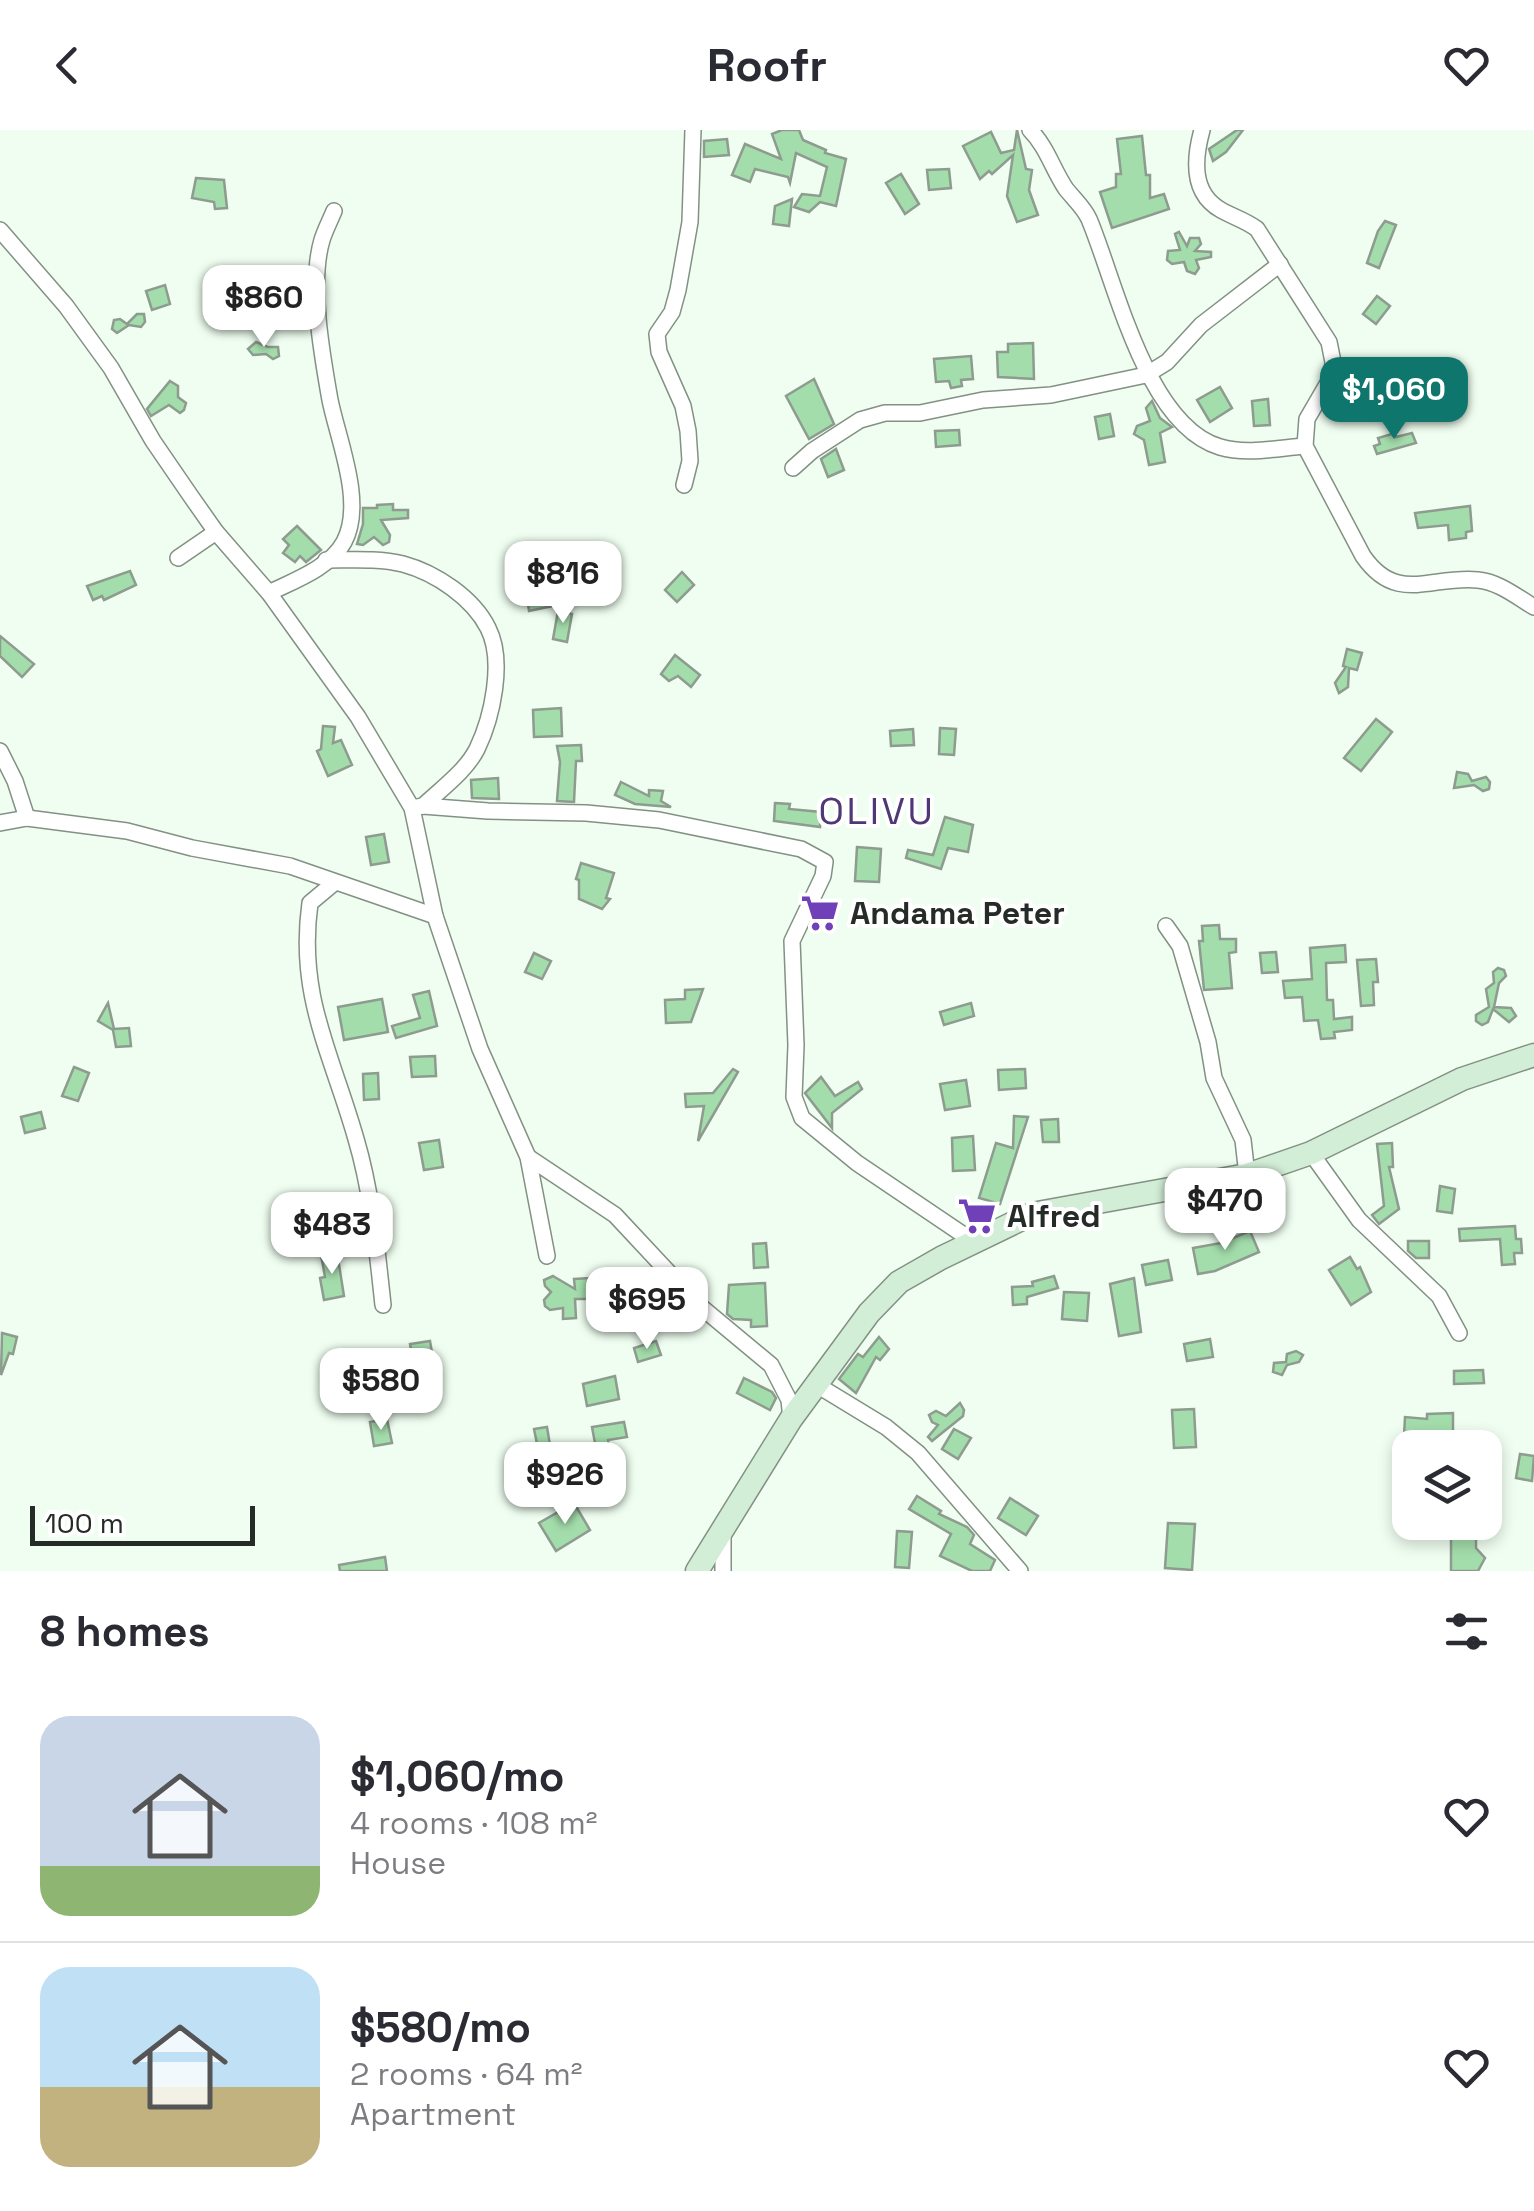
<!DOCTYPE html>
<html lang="en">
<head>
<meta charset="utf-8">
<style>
	body { margin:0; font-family:"Space Grotesk",sans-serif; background:#f7f7f7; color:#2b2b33; height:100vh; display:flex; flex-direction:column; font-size:38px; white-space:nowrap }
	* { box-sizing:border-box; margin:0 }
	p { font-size:32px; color:#7c7c81 }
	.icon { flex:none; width:55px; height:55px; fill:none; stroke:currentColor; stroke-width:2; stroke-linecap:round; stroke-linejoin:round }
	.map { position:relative; height:1441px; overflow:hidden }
	.panel { display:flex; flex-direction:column; background:#fff; flex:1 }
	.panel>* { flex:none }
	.fabs { position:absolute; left:1392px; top:1300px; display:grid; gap:20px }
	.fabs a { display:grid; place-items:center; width:110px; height:110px; border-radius:20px; background:#fff; box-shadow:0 5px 15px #0003; font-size:50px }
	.scale { position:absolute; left:30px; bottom:25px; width:225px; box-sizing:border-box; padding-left:10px; border:5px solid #252b26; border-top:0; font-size:28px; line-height:35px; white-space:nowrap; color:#252b26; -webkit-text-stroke:8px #fff; paint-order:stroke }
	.price { position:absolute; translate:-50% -85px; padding:0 22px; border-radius:20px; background:#fff; color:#222; font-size:32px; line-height:65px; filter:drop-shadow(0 2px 5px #0008) }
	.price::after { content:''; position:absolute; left:50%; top:60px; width:30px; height:22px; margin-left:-15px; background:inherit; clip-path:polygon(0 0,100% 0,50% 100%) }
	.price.current { background:#0f766e; color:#fff }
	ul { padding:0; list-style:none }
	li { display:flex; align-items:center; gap:30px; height:250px; padding:0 40px }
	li+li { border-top:2px solid #e1e1e2 }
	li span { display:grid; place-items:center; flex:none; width:280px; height:200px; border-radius:30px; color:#555 }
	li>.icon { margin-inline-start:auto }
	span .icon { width:120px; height:120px; fill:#fffc; stroke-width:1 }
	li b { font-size:42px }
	h2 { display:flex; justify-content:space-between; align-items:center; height:120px; padding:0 40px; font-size:42px }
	header { display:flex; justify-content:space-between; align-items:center; height:130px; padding:0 40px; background:#fff; font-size:45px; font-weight:700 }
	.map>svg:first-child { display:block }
	.building { fill:#a4ddac; stroke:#8e9b8f; stroke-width:2.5 }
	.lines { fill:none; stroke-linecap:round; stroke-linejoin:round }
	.street-casing { stroke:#839184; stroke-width:18 }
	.secondary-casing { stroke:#839184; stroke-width:25 }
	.street { stroke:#fff; stroke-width:15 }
	.secondary { stroke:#d2eed7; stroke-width:22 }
	.labels { text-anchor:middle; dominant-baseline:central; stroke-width:8; stroke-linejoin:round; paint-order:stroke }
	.poi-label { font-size:32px; font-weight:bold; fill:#252b26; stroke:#fff; text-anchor:start }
	.quarter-label { font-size:38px; letter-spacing:2.5px; fill:#4e3875; stroke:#fff }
</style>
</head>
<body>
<header><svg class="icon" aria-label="back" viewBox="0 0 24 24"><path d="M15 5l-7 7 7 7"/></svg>Roofr<svg class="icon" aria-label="heart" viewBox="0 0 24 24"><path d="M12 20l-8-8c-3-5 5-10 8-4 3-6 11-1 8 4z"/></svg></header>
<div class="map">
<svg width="1534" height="1441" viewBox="0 0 1534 1441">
	<rect width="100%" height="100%" fill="#effef0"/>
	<g class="building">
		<polygon points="782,0 799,0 803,10 826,20 825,23 846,29 836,76 820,72 809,82 794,77 802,64 820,66 827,37 796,23 790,53 788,47 755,39 750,52 732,45 745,14 781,29 772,4"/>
		<polygon points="1017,0 1026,39 1032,40 1029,60 1038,85 1017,92 1007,66 1013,25 992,44 989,41 980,49 963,16 991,2 1001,23 1014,20"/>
		<polygon points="1237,0 1243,0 1226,22 1213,31 1209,19"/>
		<polygon points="1142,6 1146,45 1150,45 1150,68 1164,64 1169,79 1112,98 1100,62 1116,57 1116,44 1121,44 1117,9"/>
		<polygon points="727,9 729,25 704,27 704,11"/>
		<polygon points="949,39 951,58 929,60 927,40"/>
		<polygon points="901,44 919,74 905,84 886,53"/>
		<polygon points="196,48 224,50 227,78 215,79 214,72 192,68"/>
		<polygon points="792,69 789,96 773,94 775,76"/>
		<polygon points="1385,91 1396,95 1379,138 1367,133 1378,101"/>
		<polygon points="1179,102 1187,116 1190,108 1199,108 1201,114 1195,121 1211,122 1211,127 1196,130 1199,138 1195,144 1187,141 1184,132 1172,134 1167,130 1168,121 1180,120 1175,104"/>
		<polygon points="165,155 170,174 152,180 146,161"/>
		<polygon points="1377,166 1390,176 1376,194 1363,184"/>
		<polygon points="137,184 144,184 145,192 141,197 129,195 117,203 112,199 114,190 120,189 127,194"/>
		<polygon points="256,212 268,217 278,217 279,226 273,229 266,224 253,225 248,219"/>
		<polygon points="1033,213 1034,249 998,247 997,222 1008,222 1008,214"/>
		<polygon points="971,226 973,249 961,250 962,256 951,258 949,251 936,252 934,229"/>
		<polygon points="1410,229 1430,239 1431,249 1414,251 1407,243"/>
		<polygon points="814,249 834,294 809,309 786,266"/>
		<polygon points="170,251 178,256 178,267 186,273 184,280 180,283 169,275 151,286 147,279"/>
		<polygon points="1220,257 1232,278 1210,292 1197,270"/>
		<polygon points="1268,269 1270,295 1254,296 1252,271"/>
		<polygon points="1152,271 1160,288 1172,297 1160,303 1165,332 1149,335 1144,310 1134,304 1137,296 1150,291 1146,278"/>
		<polygon points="1110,284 1114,306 1099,309 1095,287"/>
		<polygon points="959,300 960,315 936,317 935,301"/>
		<polygon points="1395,303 1396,307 1412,303 1416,313 1377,324 1374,316 1380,314 1378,308"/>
		<polygon points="836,319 844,340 828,347 821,329"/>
		<polygon points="393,374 393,380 408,380 408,388 381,390 390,405 389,412 383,415 374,407 363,415 357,414 363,394 363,378 377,378 377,375"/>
		<polygon points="1470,376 1472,401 1466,402 1466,408 1449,410 1448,395 1418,398 1415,383"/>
		<polygon points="297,396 321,420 306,432 300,426 295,432 283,423 289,415 283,409"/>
		<polygon points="130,441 136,455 104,470 102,466 93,470 87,456"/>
		<polygon points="682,442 694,455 677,472 665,460"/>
		<polygon points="551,462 553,476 529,481 527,467"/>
		<polygon points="558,481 572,484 567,512 553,509"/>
		<polygon points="0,506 34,534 22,547 0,526"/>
		<polygon points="1347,519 1362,523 1357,540 1349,538 1348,557 1339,563 1335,553 1346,537 1343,536"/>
		<polygon points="675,525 700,545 691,557 678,546 669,551 661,544"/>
		<polygon points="561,578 562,606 534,607 533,580"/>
		<polygon points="1376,589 1392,602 1361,641 1344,628"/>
		<polygon points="323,596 335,597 333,613 341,610 352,635 328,646 317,621 321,619"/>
		<polygon points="940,598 956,599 954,625 939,624"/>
		<polygon points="913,599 914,615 891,616 890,601"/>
		<polygon points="581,615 582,631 576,631 574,672 557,671 560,632 557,616"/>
		<polygon points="1457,642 1468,644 1472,651 1486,647 1490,652 1489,659 1483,661 1474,655 1454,658"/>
		<polygon points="498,648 499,669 472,668 471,650"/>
		<polygon points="621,652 649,666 649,660 663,661 661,671 671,677 635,674 615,665"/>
		<polygon points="775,673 790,674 789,679 821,682 820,697 774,691"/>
		<polygon points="945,687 973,695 968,722 948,718 941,739 906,728 908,720 933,725"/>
		<polygon points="384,704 389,732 371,735 366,707"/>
		<polygon points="857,717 881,719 879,752 855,751"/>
		<polygon points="581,733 614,743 606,768 610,769 602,779 579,769 579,750 576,749"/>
		<polygon points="1219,795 1220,809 1236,809 1236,822 1229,823 1232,858 1204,860 1199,811 1203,811 1202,796"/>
		<polygon points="1345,815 1346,832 1326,833 1327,870 1333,870 1334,889 1352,887 1352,900 1334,902 1335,908 1321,909 1318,890 1304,891 1302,867 1285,868 1283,851 1312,849 1310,818"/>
		<polygon points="1276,822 1278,842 1262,843 1260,823"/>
		<polygon points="534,823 551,831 542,849 525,842"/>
		<polygon points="1376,829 1378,852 1373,852 1374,875 1361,876 1357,830"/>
		<polygon points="1498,838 1504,840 1506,846 1499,853 1494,877 1511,878 1516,886 1509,892 1493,879 1488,892 1482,895 1476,891 1476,885 1489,877 1486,859 1494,853 1493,842"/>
		<polygon points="703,859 691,892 666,893 665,870 685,869 685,860"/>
		<polygon points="429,861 437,896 396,908 392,896 420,888 413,865"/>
		<polygon points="382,869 388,902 344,910 338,877"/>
		<polygon points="108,873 114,899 129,898 131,916 116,917 113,900 98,891"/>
		<polygon points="971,873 974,886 944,895 940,882"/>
		<polygon points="435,926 436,946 412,947 410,927"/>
		<polygon points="74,937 89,943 78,971 62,966"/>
		<polygon points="733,939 738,942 698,1011 704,976 686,977 685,964 713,963"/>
		<polygon points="1025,939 1026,958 999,960 998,940"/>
		<polygon points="378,943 379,969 364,970 363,944"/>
		<polygon points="821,947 835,966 858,952 862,959 832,983 832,998 805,963"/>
		<polygon points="966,950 970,976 945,980 940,954"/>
		<polygon points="41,982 45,998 25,1003 21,987"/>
		<polygon points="1014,986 1028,987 1000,1074 979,1068 996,1013 1013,1018"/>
		<polygon points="1058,989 1059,1012 1043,1012 1041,990"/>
		<polygon points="973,1006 975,1040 953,1041 952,1008"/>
		<polygon points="439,1010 443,1037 424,1040 419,1013"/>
		<polygon points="1392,1013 1393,1037 1389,1037 1399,1079 1379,1094 1372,1085 1384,1076 1377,1014"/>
		<polygon points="1440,1056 1455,1059 1452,1083 1437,1081"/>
		<polygon points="1515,1096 1516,1109 1521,1109 1522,1123 1514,1123 1515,1134 1502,1135 1500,1109 1460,1111 1459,1099"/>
		<polygon points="1250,1101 1259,1122 1215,1141 1198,1144 1193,1118 1221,1113"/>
		<polygon points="1408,1111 1429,1111 1429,1128 1416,1128 1408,1121"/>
		<polygon points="766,1113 768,1137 754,1138 753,1114"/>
		<polygon points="337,1122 344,1166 324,1170 320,1148 325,1147 321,1125"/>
		<polygon points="1350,1127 1357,1139 1360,1137 1371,1162 1351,1175 1329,1140"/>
		<polygon points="1168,1130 1172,1150 1146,1155 1142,1135"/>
		<polygon points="553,1146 575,1159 574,1149 590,1148 592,1169 575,1169 576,1188 563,1189 563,1178 550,1180 545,1176 544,1170 551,1162 545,1156 544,1150"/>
		<polygon points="1054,1146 1058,1158 1027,1167 1027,1174 1013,1175 1012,1157 1033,1156 1032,1152"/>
		<polygon points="1134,1148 1141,1202 1119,1206 1110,1154"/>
		<polygon points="765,1153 767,1196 751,1197 751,1190 733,1189 727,1184 729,1155"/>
		<polygon points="1064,1162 1089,1163 1087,1191 1062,1189"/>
		<polygon points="2,1203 17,1207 13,1224 9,1223 1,1245"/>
		<polygon points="879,1207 889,1219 880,1230 876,1227 856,1263 839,1249 858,1224 863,1227"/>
		<polygon points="1210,1209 1213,1227 1187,1231 1184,1214"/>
		<polygon points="430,1211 435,1240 415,1243 414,1239 392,1240 391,1221 411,1220 410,1214"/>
		<polygon points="656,1211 661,1225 638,1232 634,1218"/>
		<polygon points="1296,1221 1303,1225 1299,1232 1287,1235 1282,1245 1273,1242 1274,1233 1286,1232 1287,1224"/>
		<polygon points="1483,1240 1484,1253 1454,1254 1454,1241"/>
		<polygon points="615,1246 619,1269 587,1276 583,1254"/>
		<polygon points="744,1248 772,1262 776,1268 770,1280 737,1263"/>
		<polygon points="960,1273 964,1280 963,1286 932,1311 928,1307 938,1295 932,1292 929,1285 936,1281 946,1286"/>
		<polygon points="1194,1279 1196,1317 1174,1318 1172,1280"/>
		<polygon points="1453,1283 1453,1305 1404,1306 1405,1287 1427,1289 1427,1284"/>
		<polygon points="387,1289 392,1313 374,1316 370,1292"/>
		<polygon points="624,1292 627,1307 608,1310 614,1345 593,1349 592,1344 572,1345 571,1325 597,1324 592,1297"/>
		<polygon points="547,1297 552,1327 540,1329 534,1299"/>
		<polygon points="954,1299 971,1308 958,1329 942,1319"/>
		<polygon points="1520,1324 1534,1326 1532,1351 1516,1348"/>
		<polygon points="917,1366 941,1381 939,1384 967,1397 974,1405 970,1414 995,1430 990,1441 972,1441 940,1426 951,1404 909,1379"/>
		<polygon points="1010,1368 1038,1386 1026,1405 998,1388"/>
		<polygon points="574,1373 590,1400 556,1421 539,1393"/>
		<polygon points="1168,1393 1195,1394 1192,1440 1165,1438"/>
		<polygon points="1476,1396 1476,1418 1485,1428 1478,1441 1451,1441 1451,1397"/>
		<polygon points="897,1401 912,1402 909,1438 895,1437"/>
		<polygon points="385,1427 387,1441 340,1441 339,1435"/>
	</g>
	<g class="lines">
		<g class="street-casing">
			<g id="street">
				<path d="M 1030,0 C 1047,17 1053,40 1066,59 C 1074,69 1084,78 1089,89 C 1116,153 1146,295 1220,317 C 1246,325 1278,318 1305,316"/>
				<path d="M 1202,0 C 1194,29 1191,63 1221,80 C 1233,87 1245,90 1257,99 L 1329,212 L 1333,232 L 1332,246 L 1307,289 L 1305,316 L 1363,426 C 1397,475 1431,445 1478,450 C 1499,452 1517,467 1534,477"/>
				<polyline points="0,100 66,176 111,238 153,311 190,365 216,402 269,463 358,587 412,678 435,786 480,919 528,1027 547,1126"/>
				<polyline points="793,338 812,321 860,290 885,283 920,283 983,270 1051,265 1146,245 1167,232 1201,195 1280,134"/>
				<polyline points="684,355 690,331 688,301 683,276 659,222 657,204 672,182 678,160 690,92 693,0"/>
				<polyline points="178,428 216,402"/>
				<path d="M 326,430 C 351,430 379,428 403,434 C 436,443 473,468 488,498 C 505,531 492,588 477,619 C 466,641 441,659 423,676"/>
				<path d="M 269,463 C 293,451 330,438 344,412 C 365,373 338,310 330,270 C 322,225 309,153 322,110 C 325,100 330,91 334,81"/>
				<polyline points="0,621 15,651 27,688"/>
				<polyline points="412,678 423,676 488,681 586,683 659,690 801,719 825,732 823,746 792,811 796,915 794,967 802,988 857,1033 974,1112"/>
				<polyline points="0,693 27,688 127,701 192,718 290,736 435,786"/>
				<path d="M 334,753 L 310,773 C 297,866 332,924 356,1009 C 372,1063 377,1120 383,1175"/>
				<polyline points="1166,796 1180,816 1208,912 1214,948 1243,1010 1247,1045"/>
				<polyline points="1311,1023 1359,1090 1439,1166 1459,1203"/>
				<polyline points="528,1027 615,1085 700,1176 771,1235 789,1270 791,1289"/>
				<polyline points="817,1255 886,1297 918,1323 1020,1441"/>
				<polyline points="723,1441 723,1400"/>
			</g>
		</g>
		<g class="secondary-casing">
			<polyline id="secondary" points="697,1441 791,1289 869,1183 899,1152 941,1128 1032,1084 1247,1045 1311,1023 1462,949 1534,925"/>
		</g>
		<use href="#street" class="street"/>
		<use href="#secondary" class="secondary"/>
	</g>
	<defs>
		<g id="supermarket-bare" transform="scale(3)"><path d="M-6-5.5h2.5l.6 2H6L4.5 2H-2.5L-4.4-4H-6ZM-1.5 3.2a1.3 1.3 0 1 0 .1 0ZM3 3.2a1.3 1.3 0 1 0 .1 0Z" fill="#7040b8" stroke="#fff" stroke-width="2.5" paint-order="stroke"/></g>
	</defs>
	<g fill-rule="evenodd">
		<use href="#supermarket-bare" x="820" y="783"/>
		<use href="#supermarket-bare" x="977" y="1086"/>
	</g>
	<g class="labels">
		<g class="poi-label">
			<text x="850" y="783">Andama Peter</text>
			<text x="1007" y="1086">Alfred</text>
		</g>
		<g class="quarter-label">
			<text x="877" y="681">OLIVU</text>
		</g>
	</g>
</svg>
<div class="fabs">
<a><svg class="icon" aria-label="layers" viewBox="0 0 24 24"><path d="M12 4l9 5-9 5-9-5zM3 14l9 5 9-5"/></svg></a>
</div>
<div class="scale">100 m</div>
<b class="price" style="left:264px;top:220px">$860</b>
<b class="price current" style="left:1394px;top:312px">$1,060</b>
<b class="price" style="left:563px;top:496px">$816</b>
<b class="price" style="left:1225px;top:1123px">$470</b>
<b class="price" style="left:332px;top:1147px">$483</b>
<b class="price" style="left:647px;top:1222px">$695</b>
<b class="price" style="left:381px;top:1303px">$580</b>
<b class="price" style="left:565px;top:1397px">$926</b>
</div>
<section class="panel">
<h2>8 homes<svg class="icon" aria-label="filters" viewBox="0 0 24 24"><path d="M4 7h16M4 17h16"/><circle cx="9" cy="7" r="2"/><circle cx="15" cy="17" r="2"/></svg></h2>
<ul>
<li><span style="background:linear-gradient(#c9d6e8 75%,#8fb573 0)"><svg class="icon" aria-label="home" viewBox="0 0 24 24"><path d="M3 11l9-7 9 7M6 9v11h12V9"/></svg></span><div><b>$1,060/mo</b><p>4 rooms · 108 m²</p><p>House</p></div><svg class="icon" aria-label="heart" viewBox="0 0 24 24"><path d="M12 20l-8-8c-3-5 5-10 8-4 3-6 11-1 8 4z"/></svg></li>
<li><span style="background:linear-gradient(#bfe0f5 60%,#c2b280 0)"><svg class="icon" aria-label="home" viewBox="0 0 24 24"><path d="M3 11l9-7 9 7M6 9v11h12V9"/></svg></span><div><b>$580/mo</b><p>2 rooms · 64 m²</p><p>Apartment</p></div><svg class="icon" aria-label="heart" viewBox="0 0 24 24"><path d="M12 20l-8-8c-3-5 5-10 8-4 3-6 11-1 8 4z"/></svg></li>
</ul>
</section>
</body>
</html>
